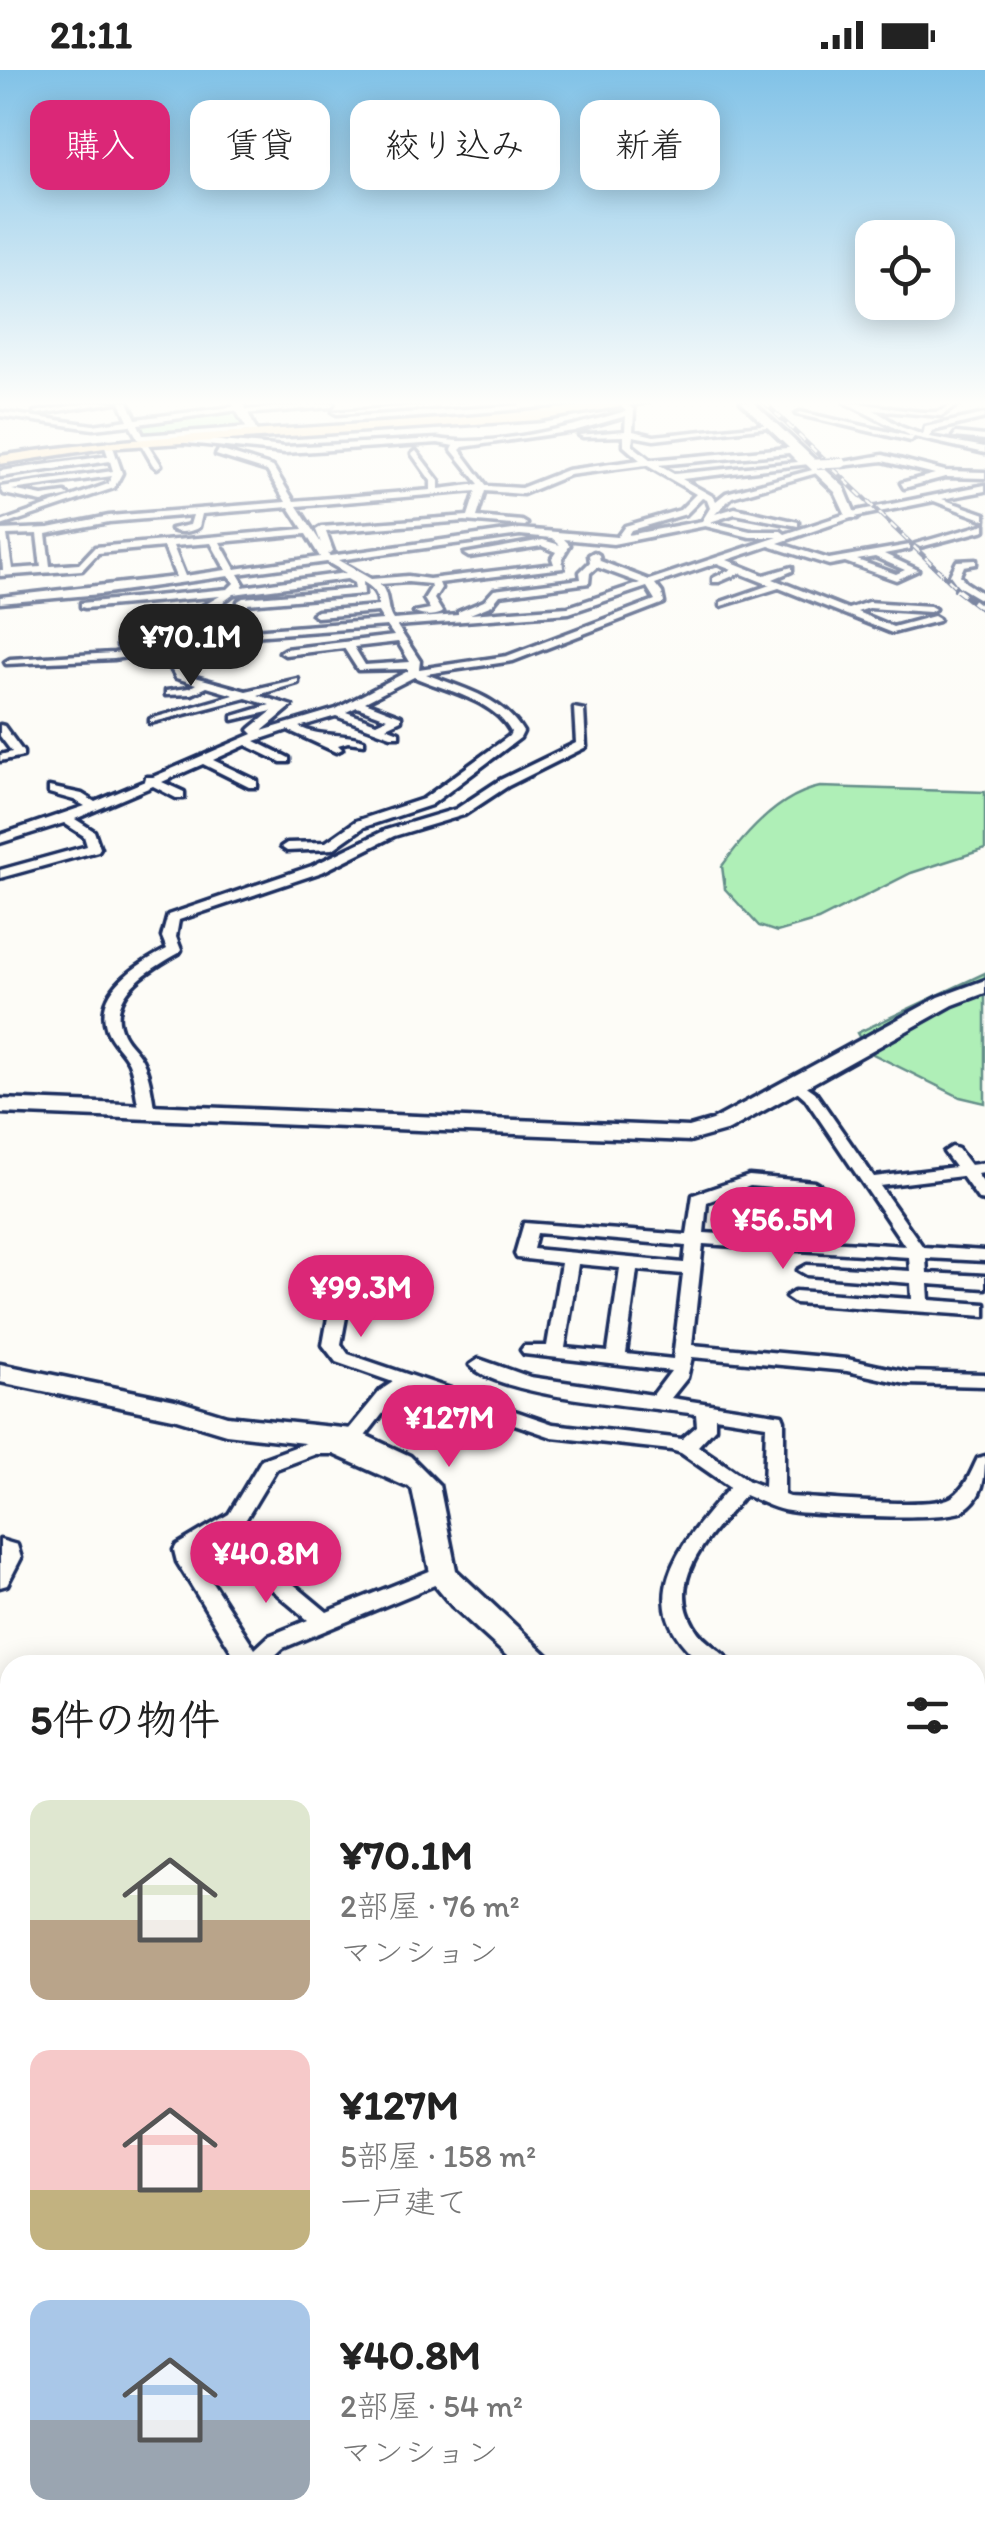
<!DOCTYPE html>
<html lang="ja">
<head>
<meta charset="utf-8">
<style>
	body { margin:0; font-family:Itim,"Klee One",sans-serif; background:#f2f2f2; color:#222; height:100vh; display:flex; flex-direction:column; font-size:38px; white-space:nowrap }
	* { box-sizing:border-box; margin:0 }
	p { font-size:32px; color:#767676 }
	.icon { flex:none; width:55px; height:55px; fill:none; stroke:currentColor; stroke-width:2; stroke-linecap:round; stroke-linejoin:round }
	.map { position:relative; flex:1; overflow:hidden }
	.side { position:absolute; left:0px; top:1585px; width:985px; height:892px; display:flex; flex-direction:column; background:#fff; border-radius:30px 30px 0 0; box-shadow:0 5px 25px #0003 }
	.side>* { flex:none }
	.guide { position:absolute; left:30px; top:30px; width:925px; height:90px; display:flex; gap:20px }
	.tools { position:absolute; left:855px; top:150px; display:grid; gap:20px }
	.tools a { display:grid; place-items:center; width:100px; height:100px; border-radius:20px; background:#fff; box-shadow:0 5px 25px #0003; font-size:50px }
	.price { position:absolute; translate:-50% -85px; padding:0 22px; border-radius:35px; background:#db2777; color:#fff; font-size:32px; line-height:65px; filter:drop-shadow(0 2px 5px #0008) }
	.price::after { content:''; position:absolute; left:50%; top:60px; width:30px; height:22px; margin-left:-15px; background:inherit; clip-path:polygon(0 0,100% 0,50% 100%) }
	.price.active { background:#222; color:#fff }
	ul { padding:0; list-style:none }
	li { display:flex; align-items:center; gap:30px; height:250px; padding:0 30px }
	li span { display:grid; place-items:center; flex:none; width:280px; height:200px; border-radius:20px; color:#555 }
	li>.icon { margin-inline-start:auto }
	span .icon { width:120px; height:120px; fill:#fffc; stroke-width:1 }
	li b { font-size:42px }
	h2 { display:flex; justify-content:space-between; align-items:center; height:120px; padding:0 30px; font-size:42px }
	.tag { padding:0 35px; border-radius:20px; background:#fff; box-shadow:0 5px 25px #0003; font-size:35px; line-height:90px }
	.tag.active { background:#db2777; color:#fff }
	.status { display:flex; justify-content:space-between; align-items:center; height:70px; padding:0 50px; background:#fff; direction:ltr }
	.status svg { height:28px; fill:currentColor }
	.map>svg:first-child { display:block }
	.green { fill:#afefb7; stroke:#658f8a; stroke-width:2.5 }
	.lines { fill:none; stroke-linecap:round; stroke-linejoin:round }
	.street-casing { stroke:#1b2f5e; stroke-width:7 }
	.secondary-casing { stroke:#1b2f5e; stroke-width:7 }
	.primary-casing { stroke:#1b2f5e; stroke-width:7 }
	.street { fill:#fdfcf7; fill-rule:evenodd }
	.secondary { fill:#fdfcf7; fill-rule:evenodd }
	.primary { fill:#fcdcac; fill-rule:evenodd }
	.rail-far1-casing { stroke:#1b2f5e; stroke-width:5 }
	.rail-casing { stroke:#1b2f5e; stroke-width:6 }
	.rail-far1 { stroke:#fdfcf7; stroke-width:2.5; stroke-dasharray:8; stroke-linecap:butt }
	.rail { stroke:#fdfcf7; stroke-width:4; stroke-dasharray:10; stroke-linecap:butt }
	.street-bridge-casing { stroke:#1b2f5e; stroke-width:12; stroke-linecap:butt }
	.street-bridge { stroke:#fdfcf7; stroke-width:9 }
</style>
</head>
<body>
<div class="status"><b>21:11</b><svg viewBox="0 0 49 12"><path d="M0 12V9h3v3zM5 12V6h3v6zM10 12V3h3v9zM15 12V0h3v12zM26 1h20v11H26zM47 4h2v5h-2z"/></svg></div>
<div class="map">
<svg width="985" height="2477" viewBox="0 0 985 2477">
	<rect width="100%" height="100%" fill="#fdfcf7"/>
	<filter id="ink" filterUnits="userSpaceOnUse"><feTurbulence type="fractalNoise" baseFrequency=".01" numOctaves="2"/><feDisplacementMap in="SourceGraphic" scale="20" xChannelSelector="R" yChannelSelector="G"/><feConvolveMatrix kernelMatrix="1 2 1 2 8 2 1 2 1" color-interpolation-filters="sRGB"/></filter>
	<g filter="url(#ink)">
		<g class="green">
			<polygon points="236,340 247,358 144,366 136,353"/>
			<path d="M 820,717 L 985,722 L 985,779 L 911,803 L 818,850 L 777,862 L 759,856 L 725,819 L 722,796 C 745,764 779,725 820,717 Z"/>
			<polygon points="985,903 985,1033 960,1027 867,981 857,963"/>
			<polygon points="975,2329 985,2347 985,2477 837,2477 834,2468 975,2468"/>
			<polygon points="164,2468 639,2468 641,2477 148,2477"/>
		</g>
		<g class="lines">
			<g class="street-casing">
				<g id="street">
					<polygon points="95,332 116,332 38,344 34,342"/>
					<path d="M 120,332 L 128,332 L 136,349 L 240,336 L 243,340 L 334,333 L 331,337 L 242,344 L 239,340 L 138,354 L 143,365 L 252,357 L 255,361 L 177,367 L 285,377 L 438,369 C 490,378 575,356 626,341 L 616,332 L 625,332 L 634,340 L 633,361 L 654,366 L 772,354 L 776,356 L 654,370 L 633,366 L 632,375 L 651,390 L 798,377 L 802,380 L 798,383 L 809,394 L 682,409 L 714,427 L 716,431 L 726,423 L 820,398 L 824,401 L 732,427 L 715,444 L 735,438 L 798,452 L 798,456 L 735,444 L 710,452 L 750,461 L 781,461 L 785,464 L 852,442 L 985,415 L 985,421 L 942,429 L 985,444 L 985,450 L 934,431 L 854,447 L 778,473 L 829,489 L 910,475 L 910,479 L 884,484 L 918,500 L 896,510 L 845,492 L 829,495 L 769,476 L 727,490 L 764,505 L 792,497 L 792,501 L 773,509 L 848,539 L 868,532 L 930,536 L 935,539 L 930,542 L 869,538 L 857,542 L 893,557 L 934,546 L 939,549 L 938,551 L 892,563 L 779,518 L 721,536 L 721,532 L 770,515 L 740,503 L 719,512 L 713,512 L 713,508 L 732,499 L 717,493 L 655,514 L 662,523 L 664,533 L 513,591 L 426,604 C 461,618 503,627 523,662 L 520,668 L 431,735 L 364,757 L 333,779 L 287,781 L 281,777 L 287,773 L 326,772 L 356,751 L 423,729 L 509,666 L 511,662 C 493,629 446,621 414,607 L 365,632 L 401,646 L 401,650 L 386,657 L 399,662 L 399,666 L 391,666 L 336,646 L 299,657 C 322,668 340,662 364,670 L 364,674 L 348,672 L 338,675 L 342,679 L 336,682 L 288,660 L 255,671 L 289,688 L 289,692 L 281,692 L 246,675 L 213,690 L 257,711 L 257,717 L 249,717 L 203,694 L 162,712 L 184,722 L 184,728 L 176,728 L 153,716 L 75,749 L 94,761 L 100,778 L 98,781 L 0,808 L 0,800 L 87,776 L 84,766 L 64,753 L 0,773 L 0,765 L 85,736 L 74,730 L 49,723 L 49,717 L 82,724 L 95,732 L 145,711 L 146,707 L 153,707 L 253,664 L 249,660 L 251,658 L 272,641 L 233,650 L 233,646 L 270,635 L 246,628 L 150,653 L 150,649 L 234,625 L 207,617 L 192,624 L 166,625 L 166,621 L 189,618 L 196,614 L 176,608 L 169,595 L 193,577 L 202,579 L 180,596 L 184,604 L 246,621 L 298,609 L 298,613 L 258,625 L 292,636 L 262,661 L 336,639 L 408,601 L 408,599 L 358,600 L 344,578 L 285,585 L 280,582 L 285,579 L 394,566 L 387,556 L 252,566 L 114,589 L 6,594 L 5,592 L 10,589 L 114,583 L 252,560 L 383,550 L 378,542 L 317,547 L 312,544 L 317,541 L 378,536 C 379,523 373,518 363,512 L 364,524 L 248,534 L 247,545 L 196,550 L 157,568 L 122,577 L 118,576 L 118,572 L 165,557 L 220,526 L 85,538 L 81,537 L 81,533 L 228,519 L 234,513 L 229,506 L 100,524 L 0,533 L 0,527 L 176,507 L 164,477 L 98,483 L 82,500 L 0,506 L 0,500 L 3,500 L 0,460 L 49,458 L 109,446 L 286,432 L 267,401 L 216,385 L 219,380 L 273,397 L 294,431 L 431,420 L 431,411 L 412,384 L 416,381 L 439,411 L 439,419 L 479,414 L 452,380 L 454,376 L 438,373 L 285,383 L 167,371 L 163,369 L 145,370 L 161,395 L 157,398 L 153,395 L 130,355 L 93,359 L 0,346 L 0,342 L 93,355 L 128,350 ZM 626,346 L 625,361 L 579,365 L 583,367 L 624,366 L 624,376 L 640,390 L 567,400 L 521,418 L 487,416 L 460,380 L 463,377 L 574,361 ZM 789,383 L 798,392 L 674,404 L 658,395 ZM 646,395 L 696,424 L 680,440 L 625,456 L 617,467 L 520,459 L 330,486 L 327,484 L 333,481 L 326,462 L 465,451 L 525,456 L 527,454 L 522,451 L 477,447 L 485,421 L 523,424 L 569,405 ZM 476,421 L 468,446 L 321,457 L 316,460 L 321,473 L 297,436 ZM 702,428 L 707,430 L 710,438 L 702,451 L 628,465 L 631,460 L 686,444 ZM 289,437 L 303,459 L 95,477 L 79,494 L 50,496 L 46,464 L 109,452 L 193,445 L 190,455 L 171,459 C 177,464 193,462 199,457 L 202,444 ZM 705,456 L 750,467 L 778,467 L 649,510 L 600,491 L 599,485 L 594,482 L 589,485 L 590,492 L 580,502 L 581,509 L 494,520 L 484,531 L 458,542 L 458,545 L 393,550 C 385,538 390,526 380,514 L 408,512 L 430,514 L 431,518 L 424,529 L 430,539 L 414,542 C 420,547 436,547 442,542 L 434,529 L 441,518 L 439,513 L 563,498 L 562,488 L 570,475 L 564,469 L 613,474 ZM 37,464 L 41,497 L 12,499 L 7,465 ZM 306,464 L 320,487 L 235,499 L 220,472 ZM 520,465 L 552,468 L 560,475 L 543,470 L 464,484 L 469,487 L 542,476 L 556,482 L 552,488 L 554,494 L 429,509 L 408,506 L 371,509 L 338,490 ZM 211,473 L 226,500 L 185,506 L 173,476 ZM 875,487 L 905,500 L 896,504 L 857,490 ZM 327,492 L 346,503 L 242,517 L 244,514 L 238,504 ZM 597,497 L 640,513 L 568,537 L 470,544 L 492,535 L 500,525 L 589,513 L 590,503 ZM 347,509 L 354,513 L 355,519 L 243,528 L 238,531 L 238,540 L 208,543 L 234,524 ZM 647,517 L 655,530 L 507,586 L 419,599 L 420,591 L 397,556 L 569,543 ZM 398,572 L 410,592 L 365,595 L 354,577 ZM 357,637 L 387,648 L 376,653 L 346,642 Z"/>
					<polygon points="474,332 518,332 337,344 333,342"/>
					<path d="M 844,332 C 863,332 925,346 940,341 C 950,338 950,332 962,332 L 941,346 L 874,340 L 901,357 L 923,365 L 925,357 L 985,344 L 985,348 L 932,361 L 930,367 L 985,377 L 985,383 L 914,367 L 911,371 L 796,344 L 800,342 L 913,367 Z"/>
					<polygon points="956,363 985,366 985,370 953,367"/>
					<polygon points="108,372 112,374 122,403 114,418 1,456 1,452 108,414 112,406 12,420 42,426 65,423 69,426 42,432 4,424 0,417 113,401 110,391 0,407 0,401 108,386 104,374"/>
					<polygon points="883,385 945,401 985,402 985,408 945,407 904,418 901,413 935,404 883,391 842,396 838,393"/>
					<polygon points="985,454 985,460 920,477 915,474"/>
					<polygon points="976,490 976,494 964,496 960,505 965,512 985,525 985,532 958,516 950,505 957,491"/>
					<path d="M 574,638 L 584,640 L 586,677 L 508,716 L 464,745 L 394,766 L 322,802 L 179,850 L 176,867 L 181,880 L 179,883 C 151,899 104,925 123,964 C 128,974 137,980 142,990 C 150,1005 152,1026 155,1043 L 147,1048 L 142,1046 C 135,1030 136,1010 129,993 C 123,981 112,973 107,960 C 93,921 138,894 167,879 L 162,867 L 168,845 L 312,796 L 386,760 L 456,739 L 500,710 L 576,673 Z"/>
					<polygon points="0,655 4,656 23,682 23,686 0,691 0,685 12,682 0,666"/>
					<path d="M 798,1010 L 815,1022 L 874,1107 L 955,1097 L 944,1082 L 952,1077 L 958,1079 L 970,1095 L 985,1093 L 985,1103 L 977,1104 L 985,1115 L 985,1131 L 979,1130 L 962,1106 L 880,1116 L 923,1177 L 985,1181 L 985,1191 L 926,1188 L 927,1203 L 985,1206 L 985,1218 L 928,1214 L 929,1230 L 985,1234 L 985,1246 L 795,1233 L 786,1227 L 795,1221 L 912,1229 L 911,1213 L 807,1205 L 798,1200 L 807,1195 L 910,1201 L 909,1187 L 703,1174 L 692,1275 L 847,1289 L 906,1302 L 985,1304 L 985,1316 L 906,1314 L 847,1301 L 692,1287 L 687,1308 L 671,1328 L 782,1345 L 784,1350 L 784,1425 L 789,1427 C 818,1428 933,1440 952,1427 C 966,1418 971,1402 978,1388 L 985,1386 C 985,1408 984,1428 962,1441 C 944,1451 815,1445 789,1441 C 774,1439 760,1431 745,1425 C 716,1460 664,1506 694,1556 C 703,1573 723,1580 733,1595 L 705,1595 C 626,1534 681,1473 730,1417 L 681,1383 L 671,1380 L 552,1367 L 410,1318 L 395,1328 L 359,1374 L 345,1374 L 343,1369 L 345,1364 L 381,1320 L 393,1312 L 336,1292 L 323,1275 L 335,1209 L 344,1203 L 353,1209 L 341,1274 L 348,1284 L 553,1354 L 682,1369 L 697,1356 L 696,1344 C 647,1336 501,1328 470,1295 L 479,1289 L 530,1307 L 653,1325 L 671,1301 L 524,1284 L 521,1280 L 524,1276 L 547,1276 L 561,1193 L 517,1188 L 515,1184 L 524,1153 L 687,1165 L 693,1125 L 749,1106 L 815,1112 L 823,1117 L 815,1122 L 750,1116 L 707,1132 L 704,1163 L 905,1176 L 805,1028 L 790,1015 ZM 537,1163 L 686,1176 L 684,1193 L 533,1179 ZM 578,1194 L 620,1198 L 608,1282 L 565,1278 ZM 637,1200 L 683,1204 L 673,1289 L 626,1284 ZM 715,1347 L 766,1355 L 764,1417 L 749,1411 L 698,1376 L 715,1358 Z"/>
					<path d="M 314,1370 L 342,1372 L 412,1404 L 415,1409 L 412,1414 L 405,1416 L 333,1384 L 316,1384 L 276,1399 L 243,1454 L 194,1484 L 255,1579 L 269,1566 L 308,1550 C 282,1528 254,1507 236,1478 L 239,1473 L 246,1470 L 253,1473 L 273,1497 L 327,1542 L 442,1496 L 449,1499 L 452,1504 L 449,1509 L 283,1578 L 265,1595 L 240,1595 L 177,1492 L 174,1480 L 177,1475 L 229,1444 L 262,1389 Z"/>
					<polygon points="0,1470 17,1475 21,1488 7,1515 0,1517"/>
					<polygon points="975,1633 985,1634 985,1652 975,1651"/>
					<polygon points="0,1700 10,1701 10,1721 0,1720"/>
					<rect x="0" y="2042" width="10" height="26"/>
					<polygon points="0,2177 10,2179 10,2207 0,2205"/>
					<rect x="975" y="2195" width="10" height="28"/>
					<polygon points="0,2385 10,2386 10,2416 0,2415"/>
					<polygon points="437,2468 473,2468 470,2477 433,2477"/>
					<polygon points="814,2468 846,2468 843,2477 810,2477"/>
				</g>
			</g>
			<g class="secondary-casing">
				<g id="secondary">
					<polygon points="231,332 243,332 258,364 250,364"/>
					<polygon points="741,332 753,332 844,417 857,448 847,448 835,422"/>
					<polygon points="985,910 985,923 953,935 729,1060 690,1071 0,1043 0,1029 689,1057 713,1050 939,927"/>
					<polygon points="0,1294 175,1330 227,1346 352,1359 410,1386 439,1415 456,1500 548,1586 552,1595 517,1595 452,1536 432,1512 412,1419 390,1400 347,1378 226,1364 173,1348 0,1312"/>
					<polygon points="975,1760 985,1761 985,1789 975,1788"/>
					<polygon points="0,1852 10,1854 10,1886 0,1884"/>
				</g>
			</g>
			<g class="primary-casing">
				<path id="primary" d="M 615,332 L 648,332 L 538,350 L 104,378 L 0,394 L 0,386 C 204,355 411,359 615,332 Z"/>
			</g>
			<use href="#street" class="street"/>
			<use href="#secondary" class="secondary"/>
			<use href="#primary" class="primary"/>
			<g class="rail-far1-casing">
				<polyline id="rail-far1" points="764,332 960,521"/>
			</g>
			<g class="rail-casing">
				<polyline id="rail" points="956,519 985,541"/>
			</g>
			<use href="#rail-far1" class="rail-far1"/>
			<use href="#rail" class="rail"/>
			<g class="street-bridge-casing">
				<polyline id="street-bridge" points="817,394 842,393"/>
			</g>
			<use href="#street-bridge" class="street-bridge"/>
		</g>
	</g>
	<linearGradient id="sky" x2="0" y2="1"><stop stop-color="#81c2e7"/><stop offset="0.49" stop-color="#fefefb"/><stop offset="1" stop-color="#fefefb" stop-opacity="0"/></linearGradient>
	<rect width="985" height="679" fill="url(#sky)"/>
</svg>
<div class="tools">
<a><svg class="icon" aria-label="locate" viewBox="0 0 24 24"><circle cx="12" cy="12" r="6"/><path d="M12 2v4M12 18v4M2 12h4M18 12h4"/></svg></a>
</div>
<b class="price active" style="left:191px;top:619px">¥70.1M</b>
<b class="price" style="left:783px;top:1202px">¥56.5M</b>
<b class="price" style="left:361px;top:1270px">¥99.3M</b>
<b class="price" style="left:449px;top:1400px">¥127M</b>
<b class="price" style="left:266px;top:1536px">¥40.8M</b>
<div class="guide">
<a class="tag active">購入</a>
<a class="tag">賃貸</a>
<a class="tag">絞り込み</a>
<a class="tag">新着</a>
</div>
<section class="side">
<h2>5件の物件<svg class="icon" aria-label="filters" viewBox="0 0 24 24"><path d="M4 7h16M4 17h16"/><circle cx="9" cy="7" r="2"/><circle cx="15" cy="17" r="2"/></svg></h2>
<ul>
<li><span style="background:linear-gradient(#dfe7d0 60%,#b9a48a 0)"><svg class="icon" aria-label="home" viewBox="0 0 24 24"><path d="M3 11l9-7 9 7M6 9v11h12V9"/></svg></span><div><b>¥70.1M</b><p>2部屋 · 76 m²</p><p>マンション</p></div></li>
<li><span style="background:linear-gradient(#f6c9c9 70%,#c2b280 0)"><svg class="icon" aria-label="home" viewBox="0 0 24 24"><path d="M3 11l9-7 9 7M6 9v11h12V9"/></svg></span><div><b>¥127M</b><p>5部屋 · 158 m²</p><p>一戸建て</p></div></li>
<li><span style="background:linear-gradient(#a9c7e8 60%,#9aa5b1 0)"><svg class="icon" aria-label="home" viewBox="0 0 24 24"><path d="M3 11l9-7 9 7M6 9v11h12V9"/></svg></span><div><b>¥40.8M</b><p>2部屋 · 54 m²</p><p>マンション</p></div></li>
</ul>
</section>
</div>
</body>
</html>
